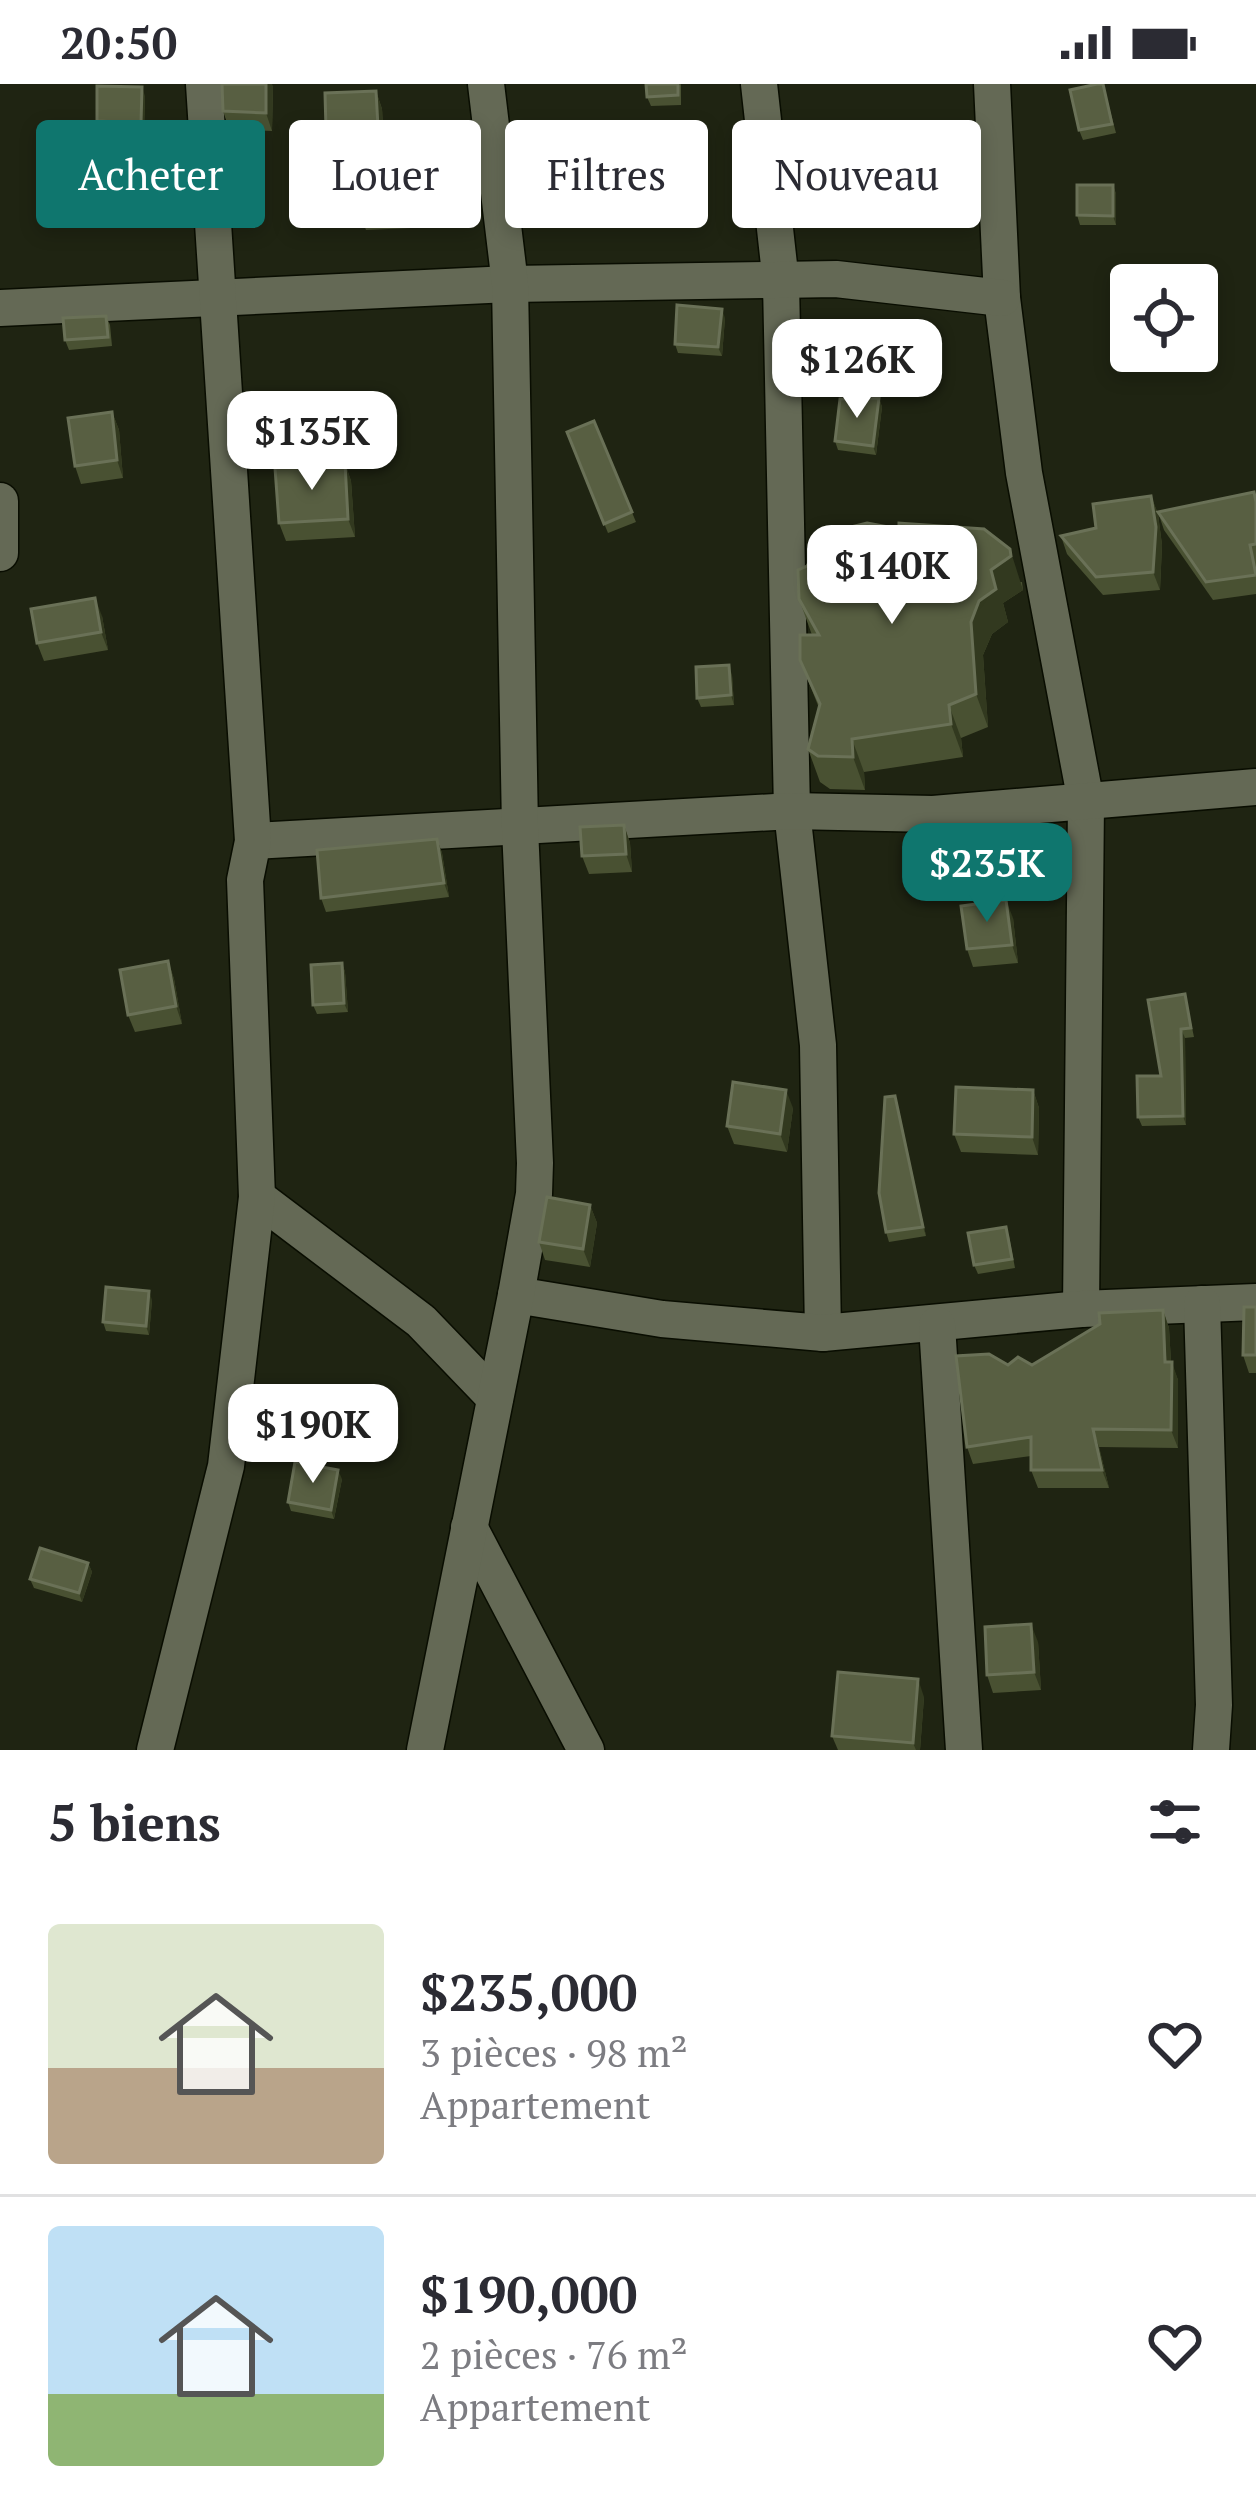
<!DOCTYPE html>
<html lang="fr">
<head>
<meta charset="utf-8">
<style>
	body { margin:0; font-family:"PT Serif",serif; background:#f7f7f7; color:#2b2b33; height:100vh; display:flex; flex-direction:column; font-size:45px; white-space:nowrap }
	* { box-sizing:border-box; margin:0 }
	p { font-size:39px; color:#7c7c81 }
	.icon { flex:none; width:66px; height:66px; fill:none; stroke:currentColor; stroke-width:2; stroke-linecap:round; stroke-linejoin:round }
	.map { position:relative; height:1666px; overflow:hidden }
	.sheet { display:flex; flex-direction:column; background:#fff; flex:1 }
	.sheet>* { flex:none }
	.guide { position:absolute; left:36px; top:36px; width:1185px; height:108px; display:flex; gap:24px }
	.controls { position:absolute; left:1110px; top:180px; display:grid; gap:24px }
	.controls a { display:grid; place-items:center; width:108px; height:108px; border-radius:12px; background:#fff; box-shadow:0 6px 18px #0003; font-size:60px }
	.price { position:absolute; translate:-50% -102px; padding:0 27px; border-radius:24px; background:#fff; color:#222; font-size:39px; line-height:78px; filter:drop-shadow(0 3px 6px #0008) }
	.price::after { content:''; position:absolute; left:50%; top:72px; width:36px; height:27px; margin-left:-18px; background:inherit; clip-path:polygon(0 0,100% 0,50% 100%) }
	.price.active { background:#0f766e; color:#fff }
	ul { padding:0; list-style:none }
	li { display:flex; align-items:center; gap:36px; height:300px; padding:0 48px }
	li+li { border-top:3px solid #e1e1e2 }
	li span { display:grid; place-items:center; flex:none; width:336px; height:240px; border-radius:12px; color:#555 }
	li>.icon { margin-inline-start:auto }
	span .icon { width:144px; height:144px; fill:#fffc; stroke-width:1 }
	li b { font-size:51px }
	h2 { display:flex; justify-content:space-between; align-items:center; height:144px; padding:0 48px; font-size:51px }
	.tag { padding:0 42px; border-radius:12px; background:#fff; box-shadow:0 6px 18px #0003; font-size:42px; line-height:108px }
	.tag.active { background:#0f766e; color:#fff }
	.status { display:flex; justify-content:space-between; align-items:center; height:84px; padding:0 60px; background:#fff; direction:ltr }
	.status svg { height:33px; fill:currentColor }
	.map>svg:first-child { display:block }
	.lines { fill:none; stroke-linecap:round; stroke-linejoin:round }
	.minor-casing { stroke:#090d01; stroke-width:39 }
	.minor { stroke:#646955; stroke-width:36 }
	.wall { fill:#495132 }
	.shaded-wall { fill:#32391f }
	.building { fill:#585f42; stroke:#6a7157; stroke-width:3 }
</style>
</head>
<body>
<div class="status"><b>20:50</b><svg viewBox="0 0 49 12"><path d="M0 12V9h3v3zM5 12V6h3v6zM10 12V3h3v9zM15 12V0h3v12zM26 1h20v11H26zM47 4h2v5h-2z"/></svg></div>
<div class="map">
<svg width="1256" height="1666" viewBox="0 0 1256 1666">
	<rect width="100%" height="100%" fill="#1f2412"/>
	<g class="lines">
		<g class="minor-casing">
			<g id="minor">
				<polyline points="759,0 781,199 792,727 818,961 823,1249"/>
				<polyline points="992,0 1002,214 1024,389 1086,718 1081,1225"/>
				<polyline points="0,224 510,200 836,195 1002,214"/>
				<polyline points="0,417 0,469"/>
				<polyline points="253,757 792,727 933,730 1256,703"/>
				<polyline points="257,1113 421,1237 495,1314"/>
				<polyline points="516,1211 662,1235 823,1249 1081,1225 1256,1218"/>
				<polyline points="1202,1220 1214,1621 1211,1666"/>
				<polyline points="937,1241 964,1666"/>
				<polyline points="469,1443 586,1666"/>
				<polyline points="155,1666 226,1382 257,1113 245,796 253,757 204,0"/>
				<polyline points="425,1666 516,1211 534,1110 535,1079 520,744 510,200 486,0"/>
			</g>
		</g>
		<use href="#minor" class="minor"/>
	</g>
	<g class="wall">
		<polygon points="681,0 681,21 651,22 647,13"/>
		<polygon points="1103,0 1116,49 1083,56 1079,46"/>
		<polygon points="273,2 272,47 229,45 223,27"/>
		<polygon points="376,7 382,25 384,61 333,63 326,45"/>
		<polygon points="145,12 144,48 100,47 97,37"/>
		<polygon points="407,85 411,144 366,146 359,128"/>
		<polygon points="1113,101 1116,110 1116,141 1080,141 1077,131"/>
		<polygon points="106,232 110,241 112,262 69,266 65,256"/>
		<polygon points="725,234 722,272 678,269 675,260"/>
		<polygon points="879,314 882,323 876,371 838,366 835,357"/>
		<polygon points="112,328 119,346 123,394 81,400 75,382"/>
		<polygon points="594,337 636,438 608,449 567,348"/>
		<polygon points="345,379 351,397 355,453 286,457 279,439"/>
		<polygon points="1151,412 1158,430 1162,461 1160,506 1103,511 1067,470 1061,452 1096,444"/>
		<polygon points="1256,414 1256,510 1213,516 1164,446 1158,428"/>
		<polygon points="1022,498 1023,506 1003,519 1008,538 992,550 983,571 988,643 961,654 963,673 864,688 865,706 830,705 820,698 808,665 819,624 800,576 812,551 799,515"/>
		<polygon points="102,532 108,566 44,577 37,559"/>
		<polygon points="732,591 734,621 701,623 697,614"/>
		<polygon points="624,741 630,759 632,788 589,790 582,772"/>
		<polygon points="437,755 442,769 449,813 326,828 321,814"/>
		<polygon points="1013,834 1018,879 973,883 967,865"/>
		<polygon points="168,877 174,895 182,940 135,948 128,931"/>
		<polygon points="342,879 345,888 348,928 317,930 313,921"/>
		<polygon points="1185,910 1194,953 1185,954 1186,1041 1142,1042 1138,1033 1161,992"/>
		<polygon points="1033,1006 1039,1024 1038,1071 961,1068 954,1050"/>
		<polygon points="895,1012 926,1152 889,1158 886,1148"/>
		<polygon points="793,1024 787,1068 734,1060 727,1042"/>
		<polygon points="590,1121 597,1139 590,1183 545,1176 539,1158"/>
		<polygon points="1009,1152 1015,1184 978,1190 974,1181"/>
		<polygon points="152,1216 149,1251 106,1247 103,1238"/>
		<polygon points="1256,1223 1256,1289 1249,1289 1243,1271"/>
		<polygon points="1163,1226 1169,1244 1171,1278 1178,1296 1178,1364 1099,1363 1109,1404 1038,1404 1031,1386 1031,1372 973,1380 967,1363 1008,1281 1032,1281"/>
		<polygon points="342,1395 334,1435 291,1427 288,1418"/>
		<polygon points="88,1479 92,1488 82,1518 34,1504 30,1495"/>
		<polygon points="1038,1558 1041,1606 993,1609 987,1591"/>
		<polygon points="924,1613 920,1666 838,1666 832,1652"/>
	</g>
	<g class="shaded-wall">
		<polygon points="266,0 272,0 273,2 272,47 266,29"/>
		<polygon points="142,3 145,12 144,48 141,39"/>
		<polygon points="376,7 382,25 384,61 378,43"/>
		<polygon points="401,67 407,85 411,144 404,126"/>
		<polygon points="1113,101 1116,110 1116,141 1113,132"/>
		<polygon points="722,225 725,234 722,272 718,263"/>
		<polygon points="879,314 882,323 876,371 873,362"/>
		<polygon points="112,328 119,346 123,394 117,376"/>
		<polygon points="345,379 351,397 355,453 348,435"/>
		<polygon points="1151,412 1158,430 1162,461 1160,506 1153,488"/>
		<polygon points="1010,465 1023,506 1003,519 1008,538 992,550 983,571 988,643 976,610 971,538 991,486"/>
		<polygon points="95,514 102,532 108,566 101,548"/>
		<polygon points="729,581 732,591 734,621 731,611"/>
		<polygon points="949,621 961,654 963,673 951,640"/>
		<polygon points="852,655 864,688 865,706 853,673"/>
		<polygon points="624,741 630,759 632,788 626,770"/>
		<polygon points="437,755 442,769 449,813 444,799"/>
		<polygon points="1006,816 1013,834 1018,879 1012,861"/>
		<polygon points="168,877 174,895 182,940 176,922"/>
		<polygon points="342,879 345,888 348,928 344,919"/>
		<polygon points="1181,945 1185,954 1186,1041 1183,1032"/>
		<polygon points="786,1006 793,1024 787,1068 780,1050"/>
		<polygon points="1033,1006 1039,1024 1038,1071 1032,1053"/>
		<polygon points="895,1012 898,1021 926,1152 923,1143"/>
		<polygon points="590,1121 597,1139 590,1183 583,1165"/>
		<polygon points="149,1207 152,1216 149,1251 146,1242"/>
		<polygon points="1163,1226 1169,1244 1172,1294 1172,1278 1178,1296 1178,1364 1171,1346"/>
		<polygon points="1093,1345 1099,1363 1109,1404 1102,1386"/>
		<polygon points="338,1386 342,1395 334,1435 331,1426"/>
		<polygon points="88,1479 92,1488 82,1518 79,1509"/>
		<polygon points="1031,1540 1038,1558 1041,1606 1034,1588"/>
		<polygon points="918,1595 924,1613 920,1666 916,1666 913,1659"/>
	</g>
	<g class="building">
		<polygon points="222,0 266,0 266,29 223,27"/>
		<polygon points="646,0 678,0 678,11 647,13"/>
		<polygon points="1097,0 1103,0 1112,40 1079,46 1070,6"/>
		<polygon points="97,2 142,3 141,39 97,37"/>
		<polygon points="376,7 378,43 326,45 325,9"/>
		<polygon points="401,67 404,126 359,128 356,69"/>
		<polygon points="1077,101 1113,101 1113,132 1077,131"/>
		<polygon points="677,221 722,225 718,263 675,260"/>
		<polygon points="106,232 108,253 65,256 63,234"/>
		<polygon points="879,314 873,362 835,357 840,315"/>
		<polygon points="112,328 117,376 75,382 68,334"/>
		<polygon points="594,337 632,428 604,440 567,348"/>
		<polygon points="345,379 348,435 279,439 275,384"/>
		<polygon points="1254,408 1256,418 1256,460 1250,461 1256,491 1206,498 1158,428"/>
		<polygon points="1151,412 1156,443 1153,488 1096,493 1061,452 1096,444 1093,420"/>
		<polygon points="867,439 899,445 899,439 984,445 1010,465 1011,472 991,486 996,505 979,517 971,538 976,610 949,621 951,640 852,655 853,673 818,672 808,665 820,620 800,576 800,551 819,551 799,515 798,486 807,482 819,462 839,446"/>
		<polygon points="95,514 101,548 37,559 31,525"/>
		<polygon points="729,581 731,611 697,614 696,583"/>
		<polygon points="624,741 626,770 582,772 580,743"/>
		<polygon points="437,755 444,799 321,814 317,766"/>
		<polygon points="1006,816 1012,861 967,865 961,822"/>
		<polygon points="168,877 176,922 128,931 120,886"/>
		<polygon points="342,879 344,919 313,921 311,881"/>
		<polygon points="1185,910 1191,944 1181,945 1183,1032 1138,1033 1137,992 1161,992 1148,916"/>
		<polygon points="733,998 786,1006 780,1050 727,1042"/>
		<polygon points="956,1003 1033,1006 1032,1053 954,1050"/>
		<polygon points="895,1012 923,1143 886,1148 879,1109 885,1013"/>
		<polygon points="547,1113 590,1121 583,1165 539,1158"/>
		<polygon points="1006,1143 1012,1175 974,1181 968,1149"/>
		<polygon points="106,1203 149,1207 146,1242 103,1238"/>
		<polygon points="1244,1223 1256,1223 1256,1271 1243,1271"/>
		<polygon points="1163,1226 1165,1278 1172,1278 1171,1346 1093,1345 1102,1386 1031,1386 1031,1353 967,1363 956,1272 989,1270 1008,1281 1018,1273 1032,1281 1100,1240 1099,1229"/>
		<polygon points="295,1378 338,1386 331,1426 288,1418"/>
		<polygon points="40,1464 88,1479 79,1509 30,1495"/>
		<polygon points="1031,1540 1034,1588 987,1591 985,1543"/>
		<polygon points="838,1588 918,1595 913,1659 832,1652"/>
	</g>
</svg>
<div class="controls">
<a><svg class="icon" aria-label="locate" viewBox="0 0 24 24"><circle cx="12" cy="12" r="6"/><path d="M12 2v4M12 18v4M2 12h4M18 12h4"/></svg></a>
</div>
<b class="price" style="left:857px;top:337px">$126K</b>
<b class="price" style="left:312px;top:409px">$135K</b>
<b class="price" style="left:892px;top:543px">$140K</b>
<b class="price active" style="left:987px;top:841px">$235K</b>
<b class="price" style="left:313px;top:1402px">$190K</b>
<div class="guide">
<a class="tag active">Acheter</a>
<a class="tag">Louer</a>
<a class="tag">Filtres</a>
<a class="tag">Nouveau</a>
</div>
</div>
<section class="sheet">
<h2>5 biens<svg class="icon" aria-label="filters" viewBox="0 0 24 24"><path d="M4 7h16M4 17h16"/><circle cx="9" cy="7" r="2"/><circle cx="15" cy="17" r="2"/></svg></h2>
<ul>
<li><span style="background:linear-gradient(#dfe7d0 60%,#b9a48a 0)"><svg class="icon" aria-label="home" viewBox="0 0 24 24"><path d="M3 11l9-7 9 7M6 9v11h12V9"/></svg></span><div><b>$235,000</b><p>3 pièces · 98 m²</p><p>Appartement</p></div><svg class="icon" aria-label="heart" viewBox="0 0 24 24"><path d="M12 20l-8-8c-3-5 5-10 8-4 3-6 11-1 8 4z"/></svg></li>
<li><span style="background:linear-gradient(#bfe0f5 70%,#8fb573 0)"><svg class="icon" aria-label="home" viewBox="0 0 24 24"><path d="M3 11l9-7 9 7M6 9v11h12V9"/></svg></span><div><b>$190,000</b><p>2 pièces · 76 m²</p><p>Appartement</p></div><svg class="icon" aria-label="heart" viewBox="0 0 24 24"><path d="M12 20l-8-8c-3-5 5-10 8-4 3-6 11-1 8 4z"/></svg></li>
</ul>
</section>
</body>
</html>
